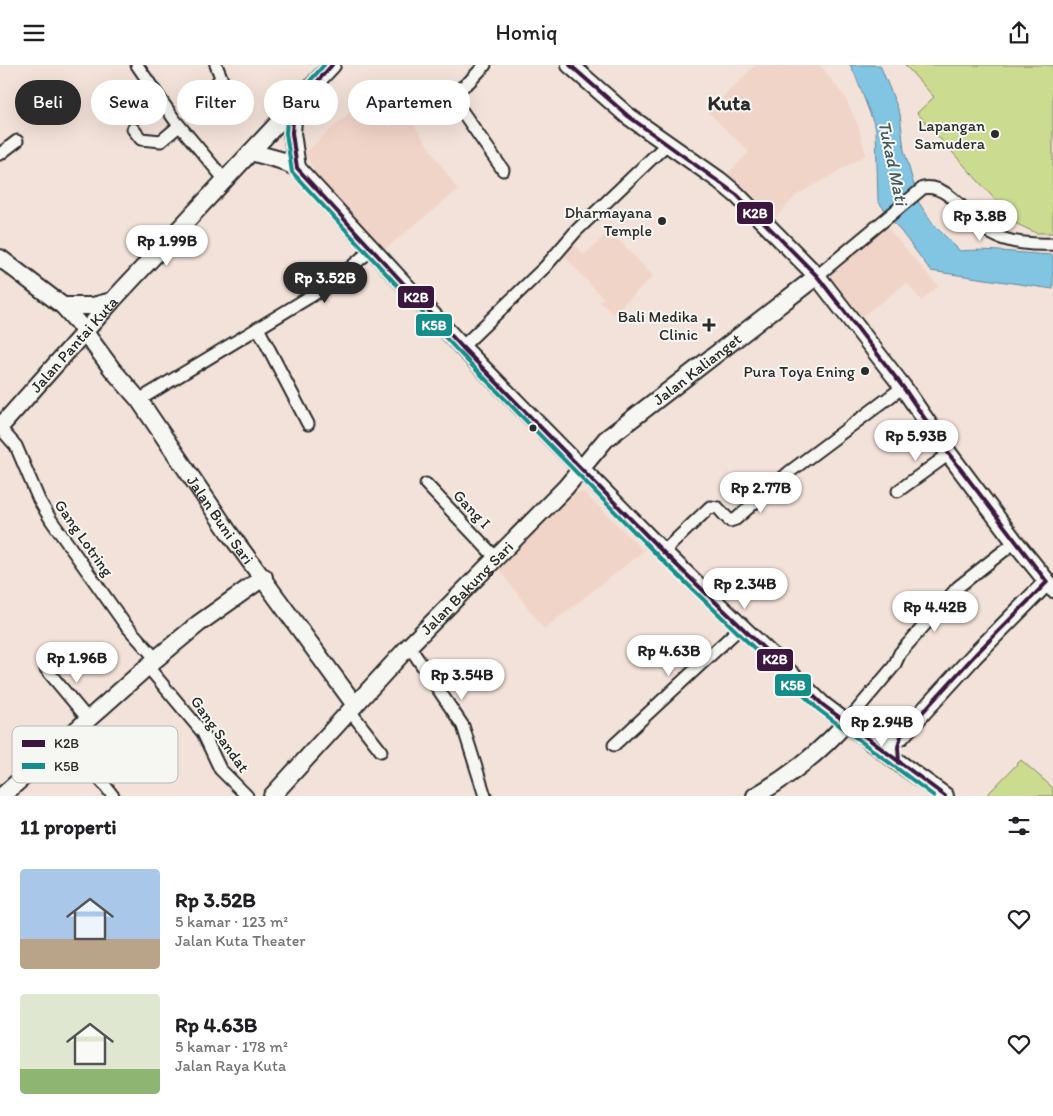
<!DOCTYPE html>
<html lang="id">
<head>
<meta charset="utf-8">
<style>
	body { margin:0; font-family:Itim,sans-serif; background:#f6f6f6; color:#202124; height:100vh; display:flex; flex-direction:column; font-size:19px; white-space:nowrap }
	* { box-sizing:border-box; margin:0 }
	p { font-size:16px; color:#757577 }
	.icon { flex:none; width:28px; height:28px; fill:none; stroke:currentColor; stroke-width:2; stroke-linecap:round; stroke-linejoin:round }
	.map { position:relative; height:731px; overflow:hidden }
	.panel { display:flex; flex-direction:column; background:#fff; flex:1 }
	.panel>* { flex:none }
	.banner { position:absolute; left:15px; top:15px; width:500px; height:45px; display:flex; gap:10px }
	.price { position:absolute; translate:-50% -42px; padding:0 11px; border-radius:18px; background:#fff; color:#222; font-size:16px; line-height:32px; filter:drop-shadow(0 1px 2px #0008) }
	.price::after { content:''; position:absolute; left:50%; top:30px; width:15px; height:11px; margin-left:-8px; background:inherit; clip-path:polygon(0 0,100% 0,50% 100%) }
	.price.current { background:#2b2b2b; color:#fff }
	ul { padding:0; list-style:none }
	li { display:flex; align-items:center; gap:15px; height:125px; padding:0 20px }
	li span { display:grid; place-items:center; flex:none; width:140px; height:100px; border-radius:5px; color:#555 }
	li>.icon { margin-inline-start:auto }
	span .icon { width:60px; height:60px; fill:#fffc; stroke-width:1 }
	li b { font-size:21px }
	h2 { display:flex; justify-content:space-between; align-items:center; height:60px; padding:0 20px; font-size:21px }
	.chip { padding:0 18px; border-radius:22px; background:#fff; box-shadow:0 5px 20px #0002; font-size:18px; line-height:45px }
	.chip.current { background:#2b2b2b; color:#fff }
	header { display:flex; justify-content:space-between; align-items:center; height:65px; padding:0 20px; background:#fff; font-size:22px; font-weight:600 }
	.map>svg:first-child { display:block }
	.built { fill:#f1d4c8 }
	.green { fill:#cbdb8f; stroke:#7b835d }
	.water { fill:#82c5e3; stroke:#5f8799 }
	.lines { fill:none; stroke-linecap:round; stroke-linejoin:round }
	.street-casing { stroke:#2b2b2b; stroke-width:15 }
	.secondary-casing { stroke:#2b2b2b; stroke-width:20 }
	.street { stroke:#f6f6f2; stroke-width:11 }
	.secondary { stroke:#f6f6f2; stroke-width:16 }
	.bus-1-casing { stroke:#f6f6f2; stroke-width:8 }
	.bus-2-casing { stroke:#f6f6f2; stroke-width:8 }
	.bus-1 { stroke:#3b163f; stroke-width:4 }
	.bus-2 { stroke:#158d8b; stroke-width:4 }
	.poi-dot { fill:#2b2b2b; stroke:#f6f6f2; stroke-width:2 }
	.labels { text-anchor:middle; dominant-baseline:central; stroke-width:4; stroke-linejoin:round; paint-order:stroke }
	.poi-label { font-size:16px; fill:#2b2b2b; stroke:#f6f6f2; text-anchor:end }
	.street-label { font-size:16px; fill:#2b2b2b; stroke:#f6f6f2 }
	.water-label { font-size:18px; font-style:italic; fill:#455962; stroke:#f6f6f2 }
	.district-label { font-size:21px; font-weight:bold; fill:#2b2b2b; stroke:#f6f6f2 }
	.key { fill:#f6f6f2; stroke:#b9b9b6; stroke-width:1 }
	.key-label { font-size:14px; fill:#2b2b2b }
	.line-badge { stroke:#f6f6f2; stroke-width:2 }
	.badge-label { font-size:14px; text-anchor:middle; font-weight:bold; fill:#fff }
</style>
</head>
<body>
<header><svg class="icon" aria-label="menu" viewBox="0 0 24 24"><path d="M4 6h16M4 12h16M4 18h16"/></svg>Homiq<svg class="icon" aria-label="share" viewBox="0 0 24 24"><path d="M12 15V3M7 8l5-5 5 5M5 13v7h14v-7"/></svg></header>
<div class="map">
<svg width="1053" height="731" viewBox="0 0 1053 731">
	<rect width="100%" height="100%" fill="#f3e2d9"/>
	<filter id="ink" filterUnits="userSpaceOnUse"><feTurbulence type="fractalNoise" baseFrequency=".02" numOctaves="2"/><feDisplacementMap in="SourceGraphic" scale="10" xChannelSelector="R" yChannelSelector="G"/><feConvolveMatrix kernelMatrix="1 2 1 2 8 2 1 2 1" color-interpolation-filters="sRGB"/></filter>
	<g filter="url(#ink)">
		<g class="built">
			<polygon points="755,0 820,0 845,32 858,60 866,90 797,130 776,152 727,110 749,87 708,47"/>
			<polygon points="363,35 389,62 407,50 458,125 385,184 319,115 305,88"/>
			<polygon points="886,161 938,221 922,236 907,218 860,253 827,210"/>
			<polygon points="610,166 653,211 613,249 600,237 603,233 563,190 569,174 584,190"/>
			<polygon points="584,427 644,486 544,564 497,502 570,429"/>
		</g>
		<g class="green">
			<polygon points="905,0 1053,0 1053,168 1036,168 1017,159 917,48 934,32"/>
			<polygon points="1021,695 1053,723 1053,731 986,731"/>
		</g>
		<path class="water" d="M 850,0 L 880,0 L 900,49 L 904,85 L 919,138 L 934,160 L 960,186 C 991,183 1022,189 1053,190 L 1053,224 L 931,206 L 878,136 L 876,64 L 854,7 Z"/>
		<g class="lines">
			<g class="street-casing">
				<g id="street">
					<polyline points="137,0 174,54 225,115"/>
					<polyline points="485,0 469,17 454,28 457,39 503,105"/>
					<polyline points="211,37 210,28 221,12 216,0"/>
					<polyline points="413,51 438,33 454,28"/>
					<polyline points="133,64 141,74 161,76 179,61"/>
					<polyline points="0,89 17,76"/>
					<path d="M 817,211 L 923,123 C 949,117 971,157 992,169 C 1008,178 1034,180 1053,179"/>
					<polyline points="258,263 308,359"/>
					<polyline points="462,282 545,202 576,166 668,78"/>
					<polyline points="139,335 331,219 371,185"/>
					<polyline points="0,363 16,381 39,435 51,455 124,558 156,594"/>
					<polyline points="426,419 495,492"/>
					<polyline points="898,426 949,389"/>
					<polyline points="663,487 710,442 718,443 730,456 736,454 788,408 903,322"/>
					<polyline points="409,581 463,661 485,731"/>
					<polyline points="148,602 203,668 220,704 247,731"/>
					<polyline points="46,604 87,653"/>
					<polyline points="350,646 381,686"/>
					<polyline points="846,658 894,601 900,588 958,522 1015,477"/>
					<polyline points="76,664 94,688 98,697 100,714 113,731"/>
					<polyline points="614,680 741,562"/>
				</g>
			</g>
			<g class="secondary-casing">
				<g id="secondary">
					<polyline points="570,0 628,51 719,115 737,130 817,211 903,322 949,389 1015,477 1053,524"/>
					<polyline points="294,43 292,68 297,103"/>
					<polyline points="251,87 280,95 297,103 462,282 663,487 823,640 899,698 945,731"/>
					<path id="s1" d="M 0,193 L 63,241 L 78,258 L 112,304 L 139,335 L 230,469 L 355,640"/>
					<polyline points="63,241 93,241 112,236"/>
					<path id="s2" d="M 0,362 L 112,236 L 332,0"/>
					<polyline points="872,678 892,676 901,671 974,591 1047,517"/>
					<polyline points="2,731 156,594 198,559 264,512"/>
					<path id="s3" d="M 272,731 L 409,581 L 566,422 L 606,374 L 817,211"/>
					<path d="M 755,731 C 790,711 819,688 846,658"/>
				</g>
			</g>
			<use href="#street" class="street"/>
			<use href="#secondary" class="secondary"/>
			<g class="bus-1-casing">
				<g id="bus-1">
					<polyline points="332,0 294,43 292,68 297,103 462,282 663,487 823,640 945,731"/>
					<polyline points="570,0 628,51 737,130 817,211 903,322 949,389 1047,517 974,591 901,671 898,682 899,698"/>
				</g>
			</g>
			<g class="bus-2-casing">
				<polyline id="bus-2" points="324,0 288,41 286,68 292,107 458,286 659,492 819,645 934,731"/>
			</g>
			<use href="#bus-1" class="bus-1"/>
			<use href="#bus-2" class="bus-2"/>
		</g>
	</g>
	<g class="poi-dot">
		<circle cx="995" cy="69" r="5"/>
		<circle cx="662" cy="156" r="5"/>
		<path d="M706.5 252.5h5v5h5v5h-5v5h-5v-5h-5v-5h5z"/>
		<circle cx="865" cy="306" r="5"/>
		<circle cx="533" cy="363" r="4.5"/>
	</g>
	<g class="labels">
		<g class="poi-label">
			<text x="985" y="60">Lapangan<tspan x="985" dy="18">Samudera</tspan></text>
			<text x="652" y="147">Dharmayana<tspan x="652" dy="18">Temple</tspan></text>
			<text x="698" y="251">Bali Medika<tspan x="698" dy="18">Clinic</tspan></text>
			<text x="855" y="306">Pura Toya Ening</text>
		</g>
		<g class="street-label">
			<text stroke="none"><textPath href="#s2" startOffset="111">Jalan Pantai Kuta</textPath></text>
			<text stroke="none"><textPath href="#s3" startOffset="604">Jalan Kalianget</textPath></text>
			<text transform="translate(472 444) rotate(47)">Gang I</text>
			<text stroke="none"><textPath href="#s1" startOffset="345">Jalan Buni Sari</textPath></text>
			<text transform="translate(84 473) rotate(55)">Gang Lotring</text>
			<text stroke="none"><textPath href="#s3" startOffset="285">Jalan Bakung Sari</textPath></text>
			<text transform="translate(220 669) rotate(55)">Gang Sandat</text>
		</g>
		<g class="water-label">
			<text transform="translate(893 98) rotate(78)">Tukad Mati</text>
		</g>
		<g class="district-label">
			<text x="729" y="37">Kuta</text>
		</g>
	</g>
	<rect x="12" y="661" width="166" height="57" rx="8" class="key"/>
	<rect x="22" y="675" width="23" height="7" fill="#3b163f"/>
	<rect x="22" y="698" width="23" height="6" fill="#158d8b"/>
	<g class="key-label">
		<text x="54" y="683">K2B</text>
		<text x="54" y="706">K5B</text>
	</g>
	<g class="line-badge">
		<rect x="736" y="136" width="38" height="24" rx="5" fill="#3b163f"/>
		<rect x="397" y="220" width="38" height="24" rx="5" fill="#3b163f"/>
		<rect x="415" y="248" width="38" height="24" rx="5" fill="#158d8b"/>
		<rect x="756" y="583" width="38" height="24" rx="5" fill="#3b163f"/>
		<rect x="774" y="608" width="38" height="24" rx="5" fill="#158d8b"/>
	</g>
	<g class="badge-label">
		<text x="755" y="153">K2B</text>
		<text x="416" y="237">K2B</text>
		<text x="434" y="265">K5B</text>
		<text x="775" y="599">K2B</text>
		<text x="793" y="625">K5B</text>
	</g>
</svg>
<b class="price" style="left:980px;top:177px">Rp 3.8B</b>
<b class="price" style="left:167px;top:202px">Rp 1.99B</b>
<b class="price current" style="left:325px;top:239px">Rp 3.52B</b>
<b class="price" style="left:916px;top:397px">Rp 5.93B</b>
<b class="price" style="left:761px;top:449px">Rp 2.77B</b>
<b class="price" style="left:745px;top:545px">Rp 2.34B</b>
<b class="price" style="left:935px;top:568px">Rp 4.42B</b>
<b class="price" style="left:669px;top:612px">Rp 4.63B</b>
<b class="price" style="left:77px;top:619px">Rp 1.96B</b>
<b class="price" style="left:462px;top:636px">Rp 3.54B</b>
<b class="price" style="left:882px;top:683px">Rp 2.94B</b>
<div class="banner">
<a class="chip current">Beli</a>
<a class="chip">Sewa</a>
<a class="chip">Filter</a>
<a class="chip">Baru</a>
<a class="chip">Apartemen</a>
</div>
</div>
<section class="panel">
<h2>11 properti<svg class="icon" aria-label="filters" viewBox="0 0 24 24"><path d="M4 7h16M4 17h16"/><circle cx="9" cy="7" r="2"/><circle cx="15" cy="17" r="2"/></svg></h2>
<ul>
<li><span style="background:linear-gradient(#a9c7e8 70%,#b9a48a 0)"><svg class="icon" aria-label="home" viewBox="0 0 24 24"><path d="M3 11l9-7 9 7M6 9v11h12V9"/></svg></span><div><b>Rp 3.52B</b><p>5 kamar · 123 m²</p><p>Jalan Kuta Theater</p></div><svg class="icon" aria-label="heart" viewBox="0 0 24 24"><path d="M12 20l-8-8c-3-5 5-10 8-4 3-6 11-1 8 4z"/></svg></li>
<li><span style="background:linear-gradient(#dfe7d0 75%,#8fb573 0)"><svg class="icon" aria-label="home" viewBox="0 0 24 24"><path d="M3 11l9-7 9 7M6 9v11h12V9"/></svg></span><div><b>Rp 4.63B</b><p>5 kamar · 178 m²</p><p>Jalan Raya Kuta</p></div><svg class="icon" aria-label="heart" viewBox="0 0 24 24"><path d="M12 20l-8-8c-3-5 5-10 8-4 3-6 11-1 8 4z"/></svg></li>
</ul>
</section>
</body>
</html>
